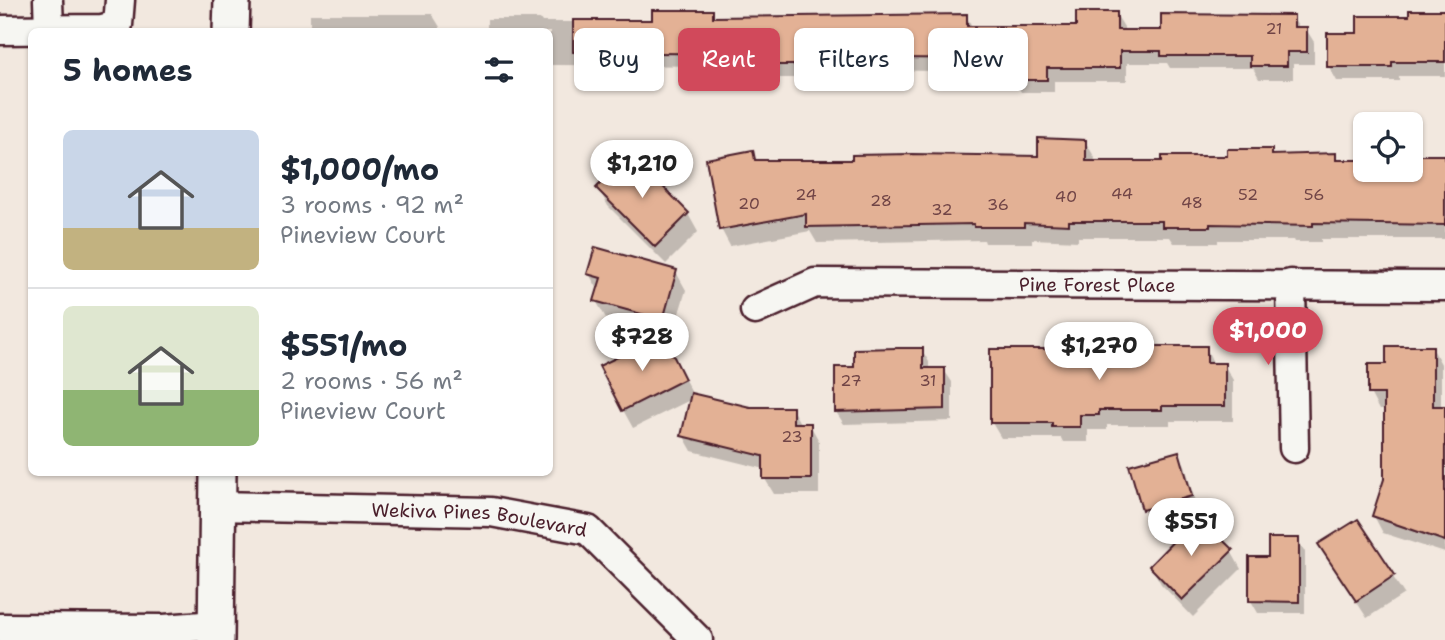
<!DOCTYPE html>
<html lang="en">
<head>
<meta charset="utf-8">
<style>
	body { margin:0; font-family:"Shantell Sans",sans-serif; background:#f2f2f3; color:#1f2937; height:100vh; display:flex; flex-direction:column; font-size:26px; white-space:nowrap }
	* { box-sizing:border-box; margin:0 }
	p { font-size:23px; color:#747a83 }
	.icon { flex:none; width:38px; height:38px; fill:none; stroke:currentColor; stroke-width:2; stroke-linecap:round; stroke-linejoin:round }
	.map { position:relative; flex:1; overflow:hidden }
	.panel { position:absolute; left:28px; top:28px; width:525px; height:448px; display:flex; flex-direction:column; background:#fff; border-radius:10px; box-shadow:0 2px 5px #0004 }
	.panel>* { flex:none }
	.top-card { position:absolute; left:574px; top:28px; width:665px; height:63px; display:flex; gap:14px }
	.buttons { position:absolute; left:1353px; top:112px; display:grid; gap:14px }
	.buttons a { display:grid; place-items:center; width:70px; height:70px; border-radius:10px; background:#fff; box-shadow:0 2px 5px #0004; font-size:35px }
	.price { position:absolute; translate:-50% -60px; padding:0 16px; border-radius:24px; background:#fff; color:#222; font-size:23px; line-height:46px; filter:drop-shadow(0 2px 4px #0008) }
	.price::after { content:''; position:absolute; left:50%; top:42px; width:21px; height:16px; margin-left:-10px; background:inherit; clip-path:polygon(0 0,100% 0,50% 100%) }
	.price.selected { background:#d1495b; color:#fff }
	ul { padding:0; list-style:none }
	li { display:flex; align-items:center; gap:21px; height:175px; padding:0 35px }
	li+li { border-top:2px solid #e0e1e3 }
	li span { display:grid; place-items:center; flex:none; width:196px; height:140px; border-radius:10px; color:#555 }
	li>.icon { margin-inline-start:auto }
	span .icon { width:84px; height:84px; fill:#fffc; stroke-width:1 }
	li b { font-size:30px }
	h2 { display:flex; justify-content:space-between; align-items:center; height:84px; padding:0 35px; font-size:30px }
	.tag { padding:0 24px; border-radius:10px; background:#fff; box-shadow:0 2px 5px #0004; font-size:24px; line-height:63px }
	.tag.selected { background:#d1495b; color:#fff }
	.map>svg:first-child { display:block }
	.shadow { fill:#0003 }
	.building { fill:#e3b195; stroke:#4a1f2b; stroke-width:2 }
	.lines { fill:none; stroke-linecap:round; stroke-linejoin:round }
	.minor-casing { stroke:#4a1f2b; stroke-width:33 }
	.major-casing { stroke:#4a1f2b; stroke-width:40 }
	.minor { stroke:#f6f6f2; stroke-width:28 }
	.major { stroke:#f6f6f2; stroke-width:35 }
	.labels { text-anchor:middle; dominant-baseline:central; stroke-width:5; stroke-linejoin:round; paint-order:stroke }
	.number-label { font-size:16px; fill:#704446 }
	.street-label { font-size:19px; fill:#4a1f2b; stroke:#f6f6f2 }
</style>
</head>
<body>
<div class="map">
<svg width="1445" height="640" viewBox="0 0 1445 640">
	<rect width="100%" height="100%" fill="#f2e8df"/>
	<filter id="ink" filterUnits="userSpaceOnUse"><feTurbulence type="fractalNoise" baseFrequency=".0143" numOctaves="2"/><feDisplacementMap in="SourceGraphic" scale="14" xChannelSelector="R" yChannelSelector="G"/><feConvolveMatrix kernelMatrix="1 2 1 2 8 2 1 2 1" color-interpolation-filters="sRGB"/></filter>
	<g filter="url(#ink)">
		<g class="shadow">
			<polygon points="712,12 716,19 966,16 973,28 1078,28 1116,14 1124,27 1124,32 1163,32 1292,17 1300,29 1306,29 1314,42 1314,64 1293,64 1293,79 1259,79 1253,68 1170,68 1167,63 1127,63 1127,81 1054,81 1054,92 1021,92 1013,77 1002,77 999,72 805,69 805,78 750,78 743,66 550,65 550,32 487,32 487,19 540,19 542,22 653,22"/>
			<polygon points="1445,13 1445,76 1399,76 1399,81 1337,81 1329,67 1359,34 1411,18"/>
			<polygon points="310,14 432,14 440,27 440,32 310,32"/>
			<polygon points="1085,141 1095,158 1094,163 1164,163 1229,158 1271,151 1275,156 1335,155 1339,162 1365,162 1365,170 1410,170 1410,162 1445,157 1445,239 1321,239 1321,242 1295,242 1294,240 1218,240 1218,243 1174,243 1170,237 1078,237 1078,241 1032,239 1032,243 985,243 984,240 817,243 810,231 730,246 721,229 752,152 758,162 1039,158"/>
			<polygon points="630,156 688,214 698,232 666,264 608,206 598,188"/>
			<polygon points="676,272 686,290 672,337 606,318 596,301 599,291 589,274"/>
			<polygon points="1206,347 1214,365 1224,365 1233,380 1233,421 1170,421 1170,425 1107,425 1107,430 1088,430 1088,442 1063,442 1061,438 1001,438 992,423"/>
			<polygon points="1432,347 1441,364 1441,408 1445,408 1445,553 1383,533 1374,516 1386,479 1386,410 1379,410 1370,393 1387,366"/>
			<polygon points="922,350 929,362 929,370 944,370 952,382 952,421 844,424 836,412"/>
			<polygon points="672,355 693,395 750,409 792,409 801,425 810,425 819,441 819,494 774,494 765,479 765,469 692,451 683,435 692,399 633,428 623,410"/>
			<polygon points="1178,453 1185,465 1197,509 1151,521 1144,509"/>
			<polygon points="1357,521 1404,594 1367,618 1331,562"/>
			<polygon points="1298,540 1305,552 1305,613 1258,613 1251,601 1270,559"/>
			<polygon points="1231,551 1241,569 1193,617 1161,584 1151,566"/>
		</g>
		<g class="building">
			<polygon points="652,10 713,10 713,17 967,14 967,26 1076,26 1076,12 1117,12 1117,30 1161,30 1161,14 1294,15 1294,27 1307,27 1307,52 1287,52 1287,66 1250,66 1250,56 1161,56 1161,51 1120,51 1120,68 1047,68 1047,80 1011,80 1011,64 993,64 993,59 799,57 799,65 741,65 741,54 573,52 573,20 652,20"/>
			<polygon points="1409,10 1445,10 1445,62 1392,62 1392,67 1327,67 1327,33 1357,33 1357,16 1409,16"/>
			<polygon points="1038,138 1086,140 1086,161 1162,161 1162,156 1227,156 1227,149 1272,149 1272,155 1336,153 1336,160 1365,160 1365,170 1411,170 1411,155 1445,155 1445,225 1313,223 1313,226 1210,224 1210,227 1162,227 1162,221 1069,221 1069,225 1024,223 1024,227 974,227 974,224 806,227 806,214 719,230 706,159 753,150 755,160 852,160 852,155 912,154 1038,156"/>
			<polygon points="630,153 689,213 655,247 596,188"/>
			<polygon points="595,247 677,270 663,320 594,301 601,278 587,274"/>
			<polygon points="663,335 685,379 622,411 599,366"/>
			<polygon points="1052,346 1207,346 1207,363 1225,363 1225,406 1162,406 1162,410 1099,410 1099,415 1080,415 1080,427 1052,427 1052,423 990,423 990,349 1052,349"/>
			<polygon points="1386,346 1433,346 1433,406 1445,406 1445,541 1372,516 1384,479 1384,394 1368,394 1368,364 1386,364"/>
			<polygon points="898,348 923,348 923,368 945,368 945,409 835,412 835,367 854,367 854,349"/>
			<polygon points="691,393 750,407 793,407 793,423 811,423 811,479 763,479 763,456 681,436"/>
			<polygon points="1179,451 1192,496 1142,510 1129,465"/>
			<polygon points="1198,516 1233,550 1182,600 1149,566"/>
			<polygon points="1358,519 1395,575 1356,601 1318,544"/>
			<polygon points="1268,538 1299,538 1299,602 1249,601 1249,557 1268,557"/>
		</g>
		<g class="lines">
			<g class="minor-casing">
				<g id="minor">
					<polyline points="48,0 49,29"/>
					<polyline points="0,30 102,29 118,25 120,0"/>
					<polyline points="1291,284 1294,448"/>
					<path id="s1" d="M 755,310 L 815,283 L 1445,286"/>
					<path id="s2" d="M 216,506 L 491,512 L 588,530 L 698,640"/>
					<polyline points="0,628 164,629 216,625"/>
				</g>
			</g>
			<g class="major-casing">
				<g id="major">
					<polyline points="231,32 232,0"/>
					<polyline points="216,640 218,472"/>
				</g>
			</g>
			<use href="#minor" class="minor"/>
			<use href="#major" class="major"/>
		</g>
	</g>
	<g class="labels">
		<g class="number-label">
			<text x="1274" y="28">21</text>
			<text x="1122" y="193">44</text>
			<text x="806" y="194">24</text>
			<text x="1248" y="194">52</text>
			<text x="1314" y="194">56</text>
			<text x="1066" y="196">40</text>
			<text x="881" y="200">28</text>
			<text x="1192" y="202">48</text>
			<text x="749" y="203">20</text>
			<text x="998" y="204">36</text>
			<text x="942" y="209">32</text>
			<text x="851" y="380">27</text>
			<text x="928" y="380">31</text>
			<text x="792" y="436">23</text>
		</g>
		<g class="street-label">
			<text stroke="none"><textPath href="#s1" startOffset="348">Pine Forest Place</textPath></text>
			<text stroke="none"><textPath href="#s2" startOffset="264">Wekiva Pines Boulevard</textPath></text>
		</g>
	</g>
</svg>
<div class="buttons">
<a><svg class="icon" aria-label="locate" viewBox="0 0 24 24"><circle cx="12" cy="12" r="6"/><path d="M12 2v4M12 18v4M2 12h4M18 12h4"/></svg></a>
</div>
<b class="price" style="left:642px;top:200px">$1,210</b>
<b class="price selected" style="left:1268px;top:367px">$1,000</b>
<b class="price" style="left:642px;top:373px">$728</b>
<b class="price" style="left:1099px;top:382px">$1,270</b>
<b class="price" style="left:1191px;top:558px">$551</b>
<div class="top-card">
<a class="tag">Buy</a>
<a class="tag selected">Rent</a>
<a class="tag">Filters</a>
<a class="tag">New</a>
</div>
<section class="panel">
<h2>5 homes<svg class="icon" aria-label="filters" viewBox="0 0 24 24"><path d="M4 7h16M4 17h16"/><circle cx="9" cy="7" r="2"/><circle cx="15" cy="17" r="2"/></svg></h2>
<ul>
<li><span style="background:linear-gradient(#c9d6e8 70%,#c2b280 0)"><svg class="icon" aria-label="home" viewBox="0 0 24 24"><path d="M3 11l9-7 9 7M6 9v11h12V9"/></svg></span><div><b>$1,000/mo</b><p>3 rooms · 92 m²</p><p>Pineview Court</p></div></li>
<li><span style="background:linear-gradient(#dfe7d0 60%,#8fb573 0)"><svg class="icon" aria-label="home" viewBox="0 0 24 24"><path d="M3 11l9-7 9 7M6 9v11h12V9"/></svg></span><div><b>$551/mo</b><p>2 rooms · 56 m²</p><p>Pineview Court</p></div></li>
</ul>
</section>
</div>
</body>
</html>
